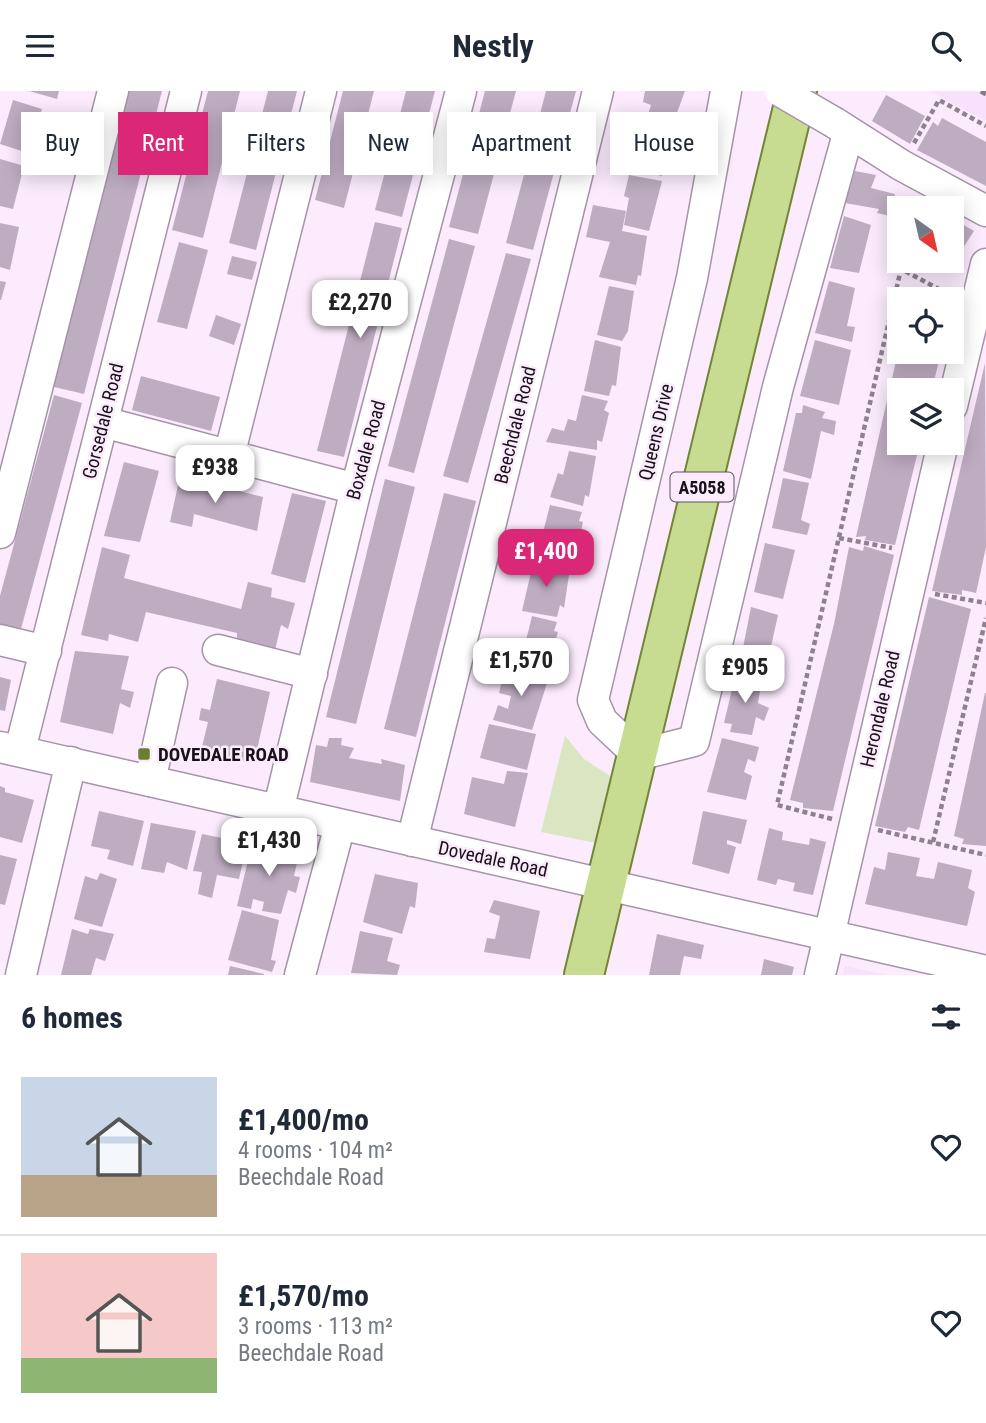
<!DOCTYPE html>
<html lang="en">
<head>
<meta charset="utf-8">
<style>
	body { margin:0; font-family:"Roboto Condensed",sans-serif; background:#f2f2f3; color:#1f2937; height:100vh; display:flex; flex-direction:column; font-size:26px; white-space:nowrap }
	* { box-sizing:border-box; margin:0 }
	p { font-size:23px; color:#747a83 }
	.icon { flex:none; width:38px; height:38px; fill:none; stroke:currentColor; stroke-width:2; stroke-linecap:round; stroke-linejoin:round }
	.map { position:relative; height:884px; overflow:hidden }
	.panel { display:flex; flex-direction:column; background:#fff; flex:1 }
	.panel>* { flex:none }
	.banner { position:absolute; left:21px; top:21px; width:945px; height:63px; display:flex; gap:14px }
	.needle { width:46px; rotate:146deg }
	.tools { position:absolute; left:887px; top:105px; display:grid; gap:14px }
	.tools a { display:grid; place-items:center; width:77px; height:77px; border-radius:0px; background:#fff; box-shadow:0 4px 18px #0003; font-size:35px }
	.price { position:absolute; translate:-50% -60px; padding:0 16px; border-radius:14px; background:#fff; color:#222; font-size:23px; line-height:46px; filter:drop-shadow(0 2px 4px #0008) }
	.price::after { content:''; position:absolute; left:50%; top:42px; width:21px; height:16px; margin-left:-10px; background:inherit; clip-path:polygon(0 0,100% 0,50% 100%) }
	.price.active { background:#db2777; color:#fff }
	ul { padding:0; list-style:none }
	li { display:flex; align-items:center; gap:21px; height:175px; padding:0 21px }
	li+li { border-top:2px solid #e0e1e3 }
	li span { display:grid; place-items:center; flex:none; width:196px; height:140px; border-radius:0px; color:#555 }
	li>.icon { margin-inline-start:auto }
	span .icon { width:84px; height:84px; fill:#fffc; stroke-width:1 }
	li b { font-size:30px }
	h2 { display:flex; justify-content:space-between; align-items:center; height:84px; padding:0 21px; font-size:30px }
	.chip { padding:0 24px; border-radius:0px; background:#fff; box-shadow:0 4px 18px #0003; font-size:24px; line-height:63px }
	.chip.active { background:#db2777; color:#fff }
	header { display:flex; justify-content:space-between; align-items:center; height:91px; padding:0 21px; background:#fff; font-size:32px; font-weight:700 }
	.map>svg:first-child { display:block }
	.built { fill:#f9e0fc }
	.green { fill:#dae6c2 }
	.building { fill:#beacc1 }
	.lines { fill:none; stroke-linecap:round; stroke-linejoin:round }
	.minor-casing { stroke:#a593a8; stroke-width:33 }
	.major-casing { stroke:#738537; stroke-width:42 }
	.path { stroke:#8d828e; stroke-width:4.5; stroke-dasharray:5 3.5; stroke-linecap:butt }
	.minor { stroke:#fff; stroke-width:30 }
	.major { stroke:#c8dc91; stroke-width:38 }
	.rail { stroke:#847985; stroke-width:5; stroke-dasharray:10 5; stroke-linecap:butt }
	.minor-bridge-casing { stroke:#a593a8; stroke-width:33; stroke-linecap:butt }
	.minor-bridge { stroke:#fff; stroke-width:30 }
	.poi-dot { fill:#6b7f30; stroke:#fbebfd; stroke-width:2.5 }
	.labels { text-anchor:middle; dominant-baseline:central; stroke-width:5; stroke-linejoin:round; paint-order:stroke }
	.shield { fill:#fbebfd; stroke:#5b525d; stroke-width:2 }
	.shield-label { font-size:18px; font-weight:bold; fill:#171118 }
	.street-label { font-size:19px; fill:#171118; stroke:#fbebfd }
	.poi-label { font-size:19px; font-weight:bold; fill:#171118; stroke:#fbebfd; text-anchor:start }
</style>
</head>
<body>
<header><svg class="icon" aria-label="menu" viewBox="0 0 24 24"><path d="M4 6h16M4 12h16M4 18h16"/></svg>Nestly<svg class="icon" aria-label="search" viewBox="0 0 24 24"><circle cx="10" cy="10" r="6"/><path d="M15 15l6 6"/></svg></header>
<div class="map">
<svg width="986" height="884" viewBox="0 0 986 884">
	<rect width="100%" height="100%" fill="#fbebfd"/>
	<g class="built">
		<polygon points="930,0 986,0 986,30 932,1"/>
		<polygon points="845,875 887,884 843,884"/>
	</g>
	<polygon class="green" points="565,645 584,668 613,687 596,752 541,741"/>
	<g class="building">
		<polygon points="29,0 59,0 57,8"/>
		<polygon points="127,0 162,0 84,303 50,295"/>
		<polygon points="208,0 240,0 203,147 172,139"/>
		<polygon points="268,0 297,0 256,159 229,152"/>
		<polygon points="343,0 374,0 344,117 315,109"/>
		<polygon points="406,0 435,0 402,126 375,119"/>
		<polygon points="485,0 516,0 478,143 449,136"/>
		<polygon points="546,0 576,0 533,159 506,152"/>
		<polygon points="645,0 685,0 674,30 648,23 651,14 643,11"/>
		<polygon points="886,4 925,25 910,53 872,30"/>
		<polygon points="13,9 42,18 28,62 0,53"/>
		<polygon points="942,27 986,51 986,95 917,59 933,31 938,35"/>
		<polygon points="649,31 675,37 667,76 664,75 662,85 637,79"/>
		<polygon points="0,68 24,75 13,118 0,115"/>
		<polygon points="855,80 876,84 871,97 895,103 890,125 877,122 879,118 845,112"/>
		<polygon points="629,84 662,90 649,140 624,134 629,107 624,105"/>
		<polygon points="923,111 934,117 920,117"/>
		<polygon points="593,114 626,120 622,140 647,145 641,185 638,184 636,194 599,186 610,151 586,146"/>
		<polygon points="844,125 871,134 859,182 830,177"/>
		<polygon points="952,127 974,140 950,177 939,170 952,170"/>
		<polygon points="375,131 402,137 344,366 317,360"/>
		<polygon points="0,132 19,136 10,179 0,176"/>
		<polygon points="449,148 475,155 414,382 388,375"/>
		<polygon points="179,151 208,159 187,238 157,231"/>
		<polygon points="506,162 531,168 468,392 443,385"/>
		<polygon points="232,165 257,171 252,189 227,183"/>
		<polygon points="0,190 6,191 1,209 0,209"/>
		<polygon points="829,190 855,197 847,235 855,236 852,251 815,242"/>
		<polygon points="609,195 634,200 628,240 622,250 597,244"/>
		<polygon points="926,196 946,208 923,208"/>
		<polygon points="216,224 241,233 234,254 209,245"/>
		<polygon points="595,249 621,256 616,295 612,294 609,305 584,300"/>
		<polygon points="815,249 851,259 839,314 800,305"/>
		<polygon points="898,261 941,261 932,299 900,299 900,352 920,352 895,454 865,449 866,445 856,446"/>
		<polygon points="985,272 986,456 980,484 976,502 962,499 962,504 932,500"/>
		<polygon points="141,285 220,306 211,340 132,319"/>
		<polygon points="54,304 82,312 18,549 0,544 0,505"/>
		<polygon points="582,304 608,310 604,319 609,322 602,351 597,349 597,359 546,351 552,337 564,340 568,328 576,330"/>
		<polygon points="803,314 825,321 822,327 836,330 834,344 821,340 811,388 783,380 796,322 802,322"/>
		<polygon points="569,360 596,365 589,406 585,404 583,415 550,406 558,382 563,384"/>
		<polygon points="124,371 159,380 140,451 104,445"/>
		<polygon points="180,385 263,406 257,440 194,423 192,436 170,431"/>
		<polygon points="783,387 809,392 801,429 810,433 807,444 772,437"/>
		<polygon points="385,388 415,396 356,633 326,626"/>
		<polygon points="292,402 326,410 305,492 271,483"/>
		<polygon points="444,402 476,410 416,646 384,638"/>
		<polygon points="550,414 582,421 579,430 583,431 576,461 573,460 570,470 538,461"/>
		<polygon points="765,452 795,459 783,508 754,501"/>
		<polygon points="864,455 894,464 833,720 803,717 803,712 790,709 834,533 849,456 863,460"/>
		<polygon points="102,456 130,464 124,487 241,518 248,491 272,497 271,506 295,512 288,538 281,534 275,559 237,550 237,542 146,521 138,551 109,543 108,550 81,544"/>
		<polygon points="534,468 570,477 564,517 560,514 557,526 522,520"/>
		<polygon points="929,506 971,518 919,739 908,736 905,741 875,735"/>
		<polygon points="751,516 778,524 770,560 779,563 776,576 741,567"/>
		<polygon points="532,525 557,531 554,540 558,541 549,572 545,570 543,582 520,574"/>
		<polygon points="75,560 129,565 121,598 134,601 130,617 120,612 113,643 60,631"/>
		<polygon points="505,577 549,586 532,639 493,629 498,614 508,618 511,605 499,602"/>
		<polygon points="736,581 762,588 758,612 769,617 764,630 756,626 752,644 730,641 732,633 724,632"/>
		<polygon points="0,586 11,589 5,620 0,619"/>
		<polygon points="217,588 270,601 254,672 201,660 208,631 199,629 201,617 210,619"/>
		<polygon points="985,602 986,602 986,755 962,753 964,748 954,745"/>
		<polygon points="489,633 536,643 527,679 480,667"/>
		<polygon points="329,647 342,647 341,654 354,657 349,667 382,673 381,668 405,674 400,710 310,691 316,654 327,656"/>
		<polygon points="722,647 759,656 755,671 748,668 744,681 752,685 746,709 707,701"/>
		<polygon points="507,680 528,682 515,736 464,723 472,686 504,693"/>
		<polygon points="0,695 5,697 5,701 34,709 22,752 0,746"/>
		<polygon points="99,720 144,730 133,775 107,768 110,759 91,755"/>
		<polygon points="703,720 747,729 741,753 727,749 727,753 736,756 729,783 692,773"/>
		<polygon points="151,732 196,740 187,779 167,771 164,782 141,778"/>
		<polygon points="769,737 783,741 782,749 809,754 810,747 826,751 813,804 793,800 795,792 778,788 776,794 757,789"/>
		<polygon points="202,743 247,752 239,788 217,784 212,807 198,803 202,781 193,780"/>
		<polygon points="252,753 299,763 294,785 300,786 296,802 288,799 281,823 262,820 264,811 253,808 251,818 237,815"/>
		<polygon points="888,761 920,767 916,785 934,788 938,771 972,779 968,797 975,801 967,835 865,813 874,776 885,779"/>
		<polygon points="0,764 17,768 5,814 0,813"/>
		<polygon points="100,782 117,788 102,836 74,828 85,785 97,789"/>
		<polygon points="375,783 418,792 415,817 410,815 402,843 363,831"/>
		<polygon points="494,809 540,820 530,868 484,861 487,847 495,848 500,825 489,821"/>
		<polygon points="242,819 279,829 271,869 276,870 272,881 228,869"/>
		<polygon points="72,838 88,843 90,838 114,843 105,870 96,867 91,884 61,884"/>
		<polygon points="360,840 393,847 387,870 400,874 397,884 351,882"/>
		<polygon points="657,843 704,854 701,868 684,865 680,884 649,884"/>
		<polygon points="764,868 794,876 792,884 761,884"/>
		<polygon points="230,875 264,883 264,884 228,884"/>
	</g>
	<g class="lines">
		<g class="minor-casing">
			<g id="minor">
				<polyline points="726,0 692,187 593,609 602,630 638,664 694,650 778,296 848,43"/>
				<polyline points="835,32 901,74 986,120"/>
				<polyline points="952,315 986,173"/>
				<polyline points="103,331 356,398"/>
				<polyline points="229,365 321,0"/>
				<polyline points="0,442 113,0"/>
				<polyline points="0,549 46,560"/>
				<polyline points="218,559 312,583"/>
				<polyline points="0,656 986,880"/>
				<polyline points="20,659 186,0"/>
				<polyline points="150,690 172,592"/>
				<polyline points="278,720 356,398 461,0"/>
				<polyline points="412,750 598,0"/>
				<polyline points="21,884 71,671"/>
				<polyline points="300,884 340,734"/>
				<polyline points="820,884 943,352"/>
			</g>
		</g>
		<g class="major-casing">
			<polyline id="major" points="584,884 797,0"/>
		</g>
		<g class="path">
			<polyline points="914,52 939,9 986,35"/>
			<polyline points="839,447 892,457"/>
			<polyline points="935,503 986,512"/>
			<polyline points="832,728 777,714 901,178 952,205"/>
			<polyline points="878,739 986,764"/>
			<polyline points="933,751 986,527"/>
		</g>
		<use href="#minor" class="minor"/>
		<use href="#major" class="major"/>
		<polyline class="rail" points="981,0 986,3"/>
		<g class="minor-bridge-casing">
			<polyline id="minor-bridge" points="780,0 835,32"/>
		</g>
		<use href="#minor-bridge" class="minor-bridge"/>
	</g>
	<rect class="poi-dot" x="137" y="656" width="14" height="14" rx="3.5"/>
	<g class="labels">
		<rect class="shield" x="670.5" y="381.5" width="63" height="29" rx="5"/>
		<g class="shield-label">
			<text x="702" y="396">A5058</text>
		</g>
		<g class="street-label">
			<text transform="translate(103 330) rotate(-76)">Gorsedale Road</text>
			<text transform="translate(515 334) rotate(-76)">Beechdale Road</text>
			<text transform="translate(656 341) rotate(-77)">Queens Drive</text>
			<text transform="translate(366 359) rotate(-75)">Boxdale Road</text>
			<text transform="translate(880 618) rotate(-77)">Herondale Road</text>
			<text transform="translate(493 768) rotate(12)">Dovedale Road</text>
		</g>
		<g class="poi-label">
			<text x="158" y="663">DOVEDALE ROAD</text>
		</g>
	</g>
</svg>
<div class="tools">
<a><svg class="needle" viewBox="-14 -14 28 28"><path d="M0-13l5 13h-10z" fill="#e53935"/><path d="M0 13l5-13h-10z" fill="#747a83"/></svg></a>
<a><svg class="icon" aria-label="locate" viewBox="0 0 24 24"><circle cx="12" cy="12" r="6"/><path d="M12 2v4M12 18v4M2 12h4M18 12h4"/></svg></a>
<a><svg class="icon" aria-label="layers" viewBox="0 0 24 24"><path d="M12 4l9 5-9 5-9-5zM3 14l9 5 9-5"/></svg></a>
</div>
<b class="price" style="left:360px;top:249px">£2,270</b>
<b class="price" style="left:215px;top:414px">£938</b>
<b class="price active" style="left:546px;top:498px">£1,400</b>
<b class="price" style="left:521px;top:607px">£1,570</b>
<b class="price" style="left:745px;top:614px">£905</b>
<b class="price" style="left:269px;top:787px">£1,430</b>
<div class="banner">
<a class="chip">Buy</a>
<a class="chip active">Rent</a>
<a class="chip">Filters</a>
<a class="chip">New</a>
<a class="chip">Apartment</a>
<a class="chip">House</a>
</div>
</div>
<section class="panel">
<h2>6 homes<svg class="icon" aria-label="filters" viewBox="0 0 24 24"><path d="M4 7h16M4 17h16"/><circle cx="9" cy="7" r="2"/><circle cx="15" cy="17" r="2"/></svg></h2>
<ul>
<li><span style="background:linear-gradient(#c9d6e8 70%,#b9a48a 0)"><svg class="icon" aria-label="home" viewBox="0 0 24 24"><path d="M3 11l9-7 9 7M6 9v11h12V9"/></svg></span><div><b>£1,400/mo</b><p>4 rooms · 104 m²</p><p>Beechdale Road</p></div><svg class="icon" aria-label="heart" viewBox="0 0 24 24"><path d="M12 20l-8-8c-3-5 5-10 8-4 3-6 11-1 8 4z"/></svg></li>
<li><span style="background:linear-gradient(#f6c9c9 75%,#8fb573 0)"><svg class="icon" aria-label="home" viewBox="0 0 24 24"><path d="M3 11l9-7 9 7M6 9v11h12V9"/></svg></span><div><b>£1,570/mo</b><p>3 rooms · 113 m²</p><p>Beechdale Road</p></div><svg class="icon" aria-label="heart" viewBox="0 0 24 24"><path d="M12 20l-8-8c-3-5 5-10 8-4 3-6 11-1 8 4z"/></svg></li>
</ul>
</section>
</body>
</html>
